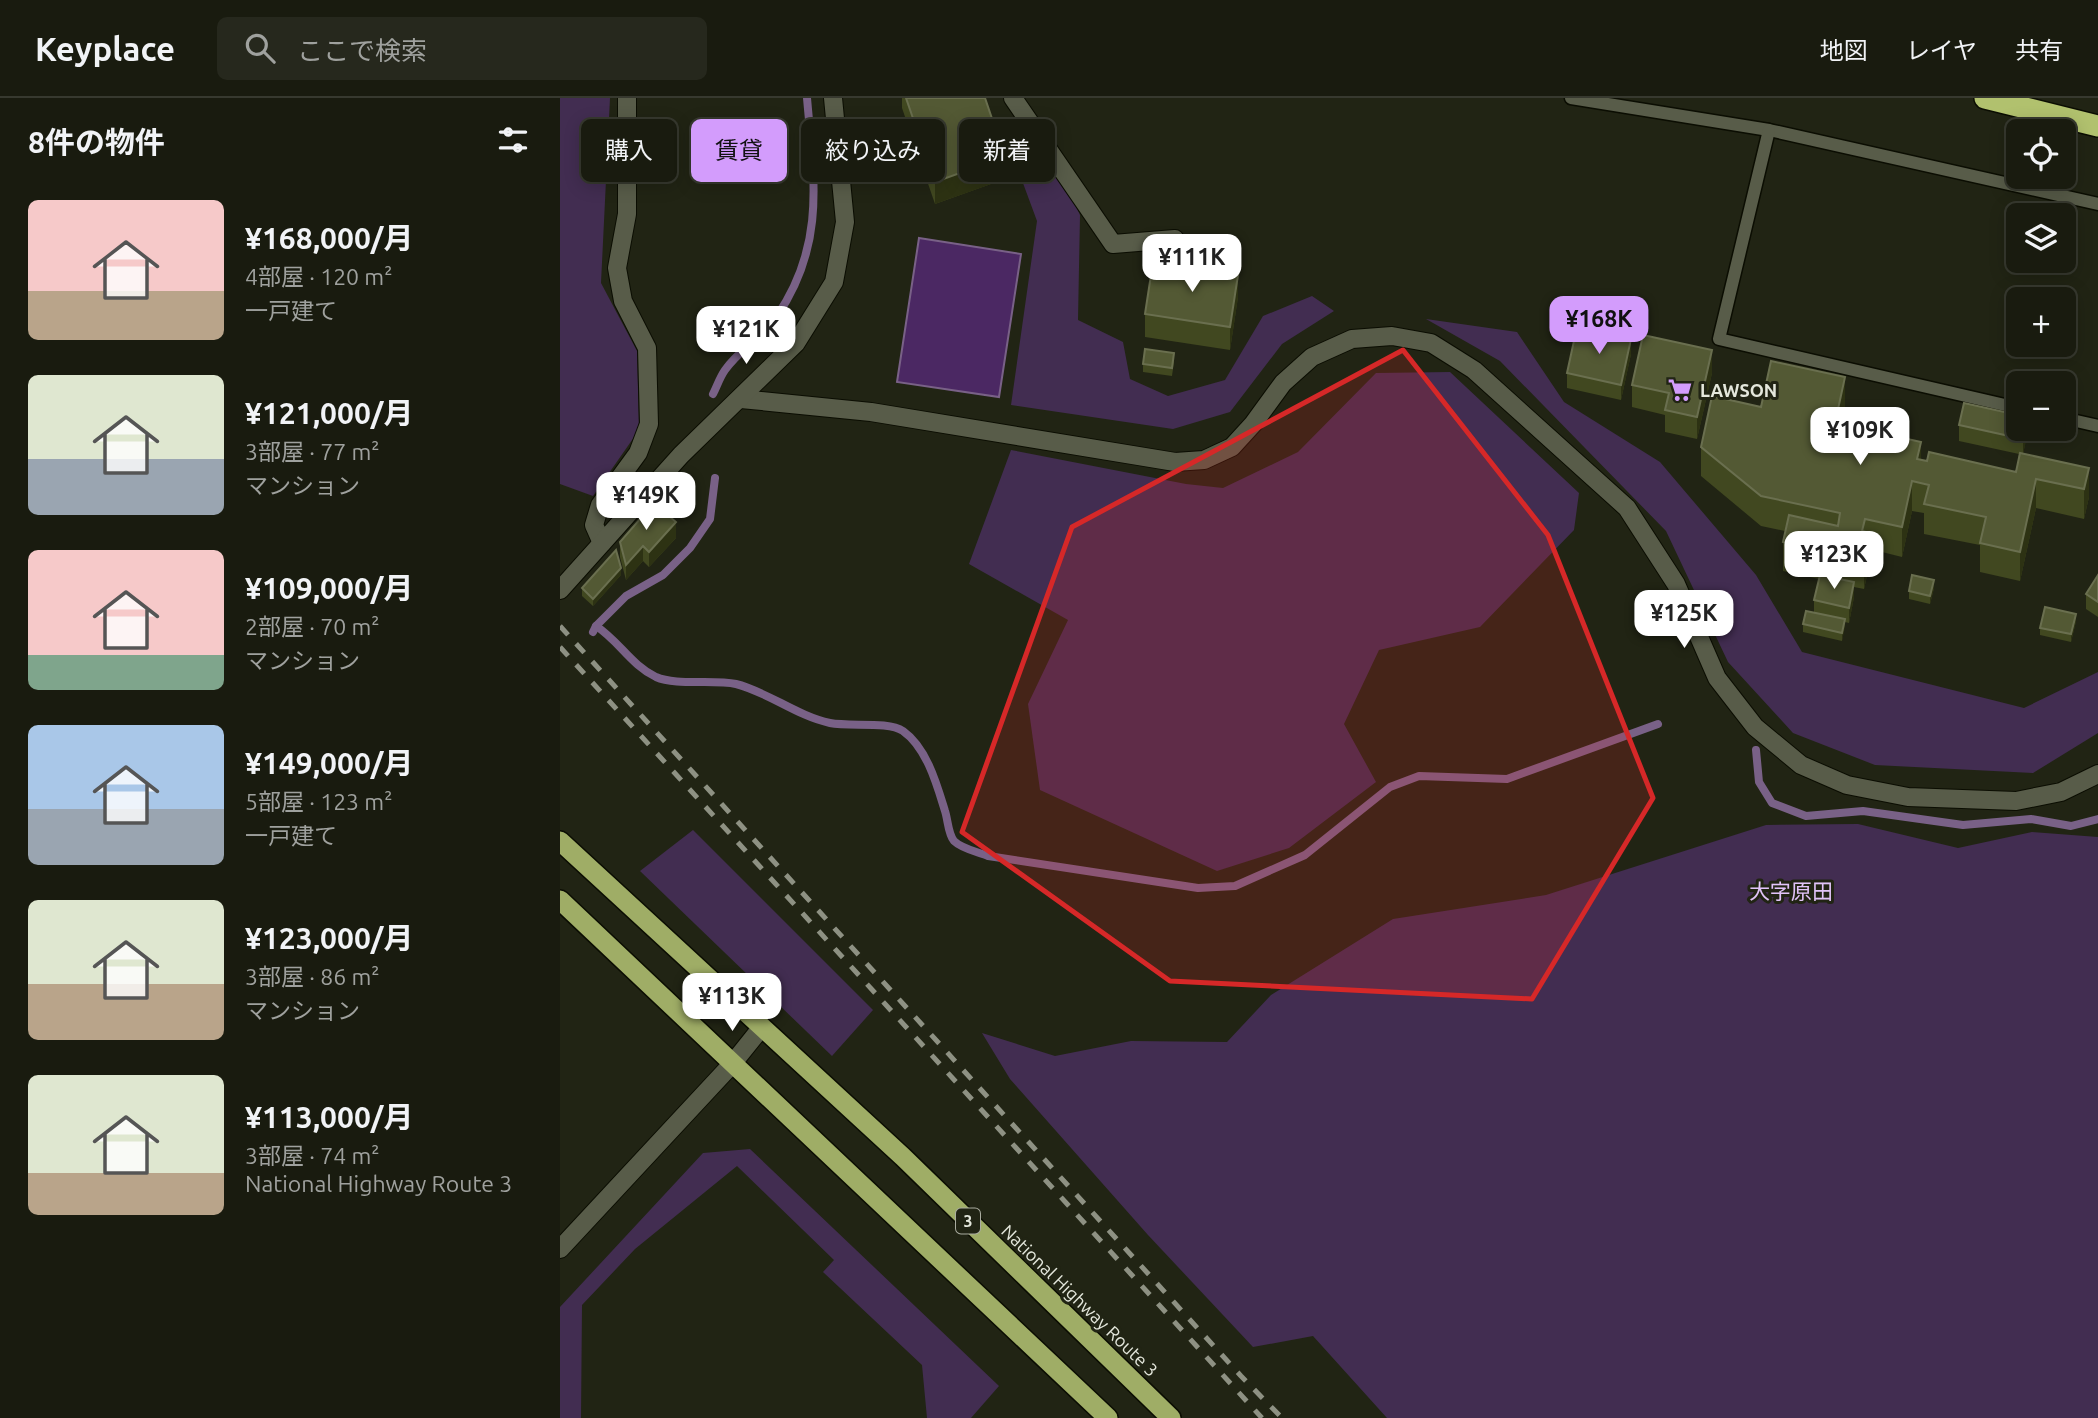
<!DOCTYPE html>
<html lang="ja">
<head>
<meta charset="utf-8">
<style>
	body { margin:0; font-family:Ubuntu,"Noto Sans JP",sans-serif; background:#26281d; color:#f1f3f6; height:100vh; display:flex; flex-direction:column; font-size:26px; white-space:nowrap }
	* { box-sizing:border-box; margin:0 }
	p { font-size:23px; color:#9fa19e }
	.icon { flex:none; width:38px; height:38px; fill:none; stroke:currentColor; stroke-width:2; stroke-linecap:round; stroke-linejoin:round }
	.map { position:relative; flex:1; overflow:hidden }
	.side { display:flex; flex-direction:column; background:#191b0f; width:560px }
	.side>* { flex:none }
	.guide { position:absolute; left:21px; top:21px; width:665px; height:63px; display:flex; gap:14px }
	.fabs { position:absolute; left:1446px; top:21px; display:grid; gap:14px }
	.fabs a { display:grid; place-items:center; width:70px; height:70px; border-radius:10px; background:#191b0f; box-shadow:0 4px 18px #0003,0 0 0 2px #37392f; font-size:35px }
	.price { position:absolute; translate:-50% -60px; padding:0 16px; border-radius:14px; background:#fff; color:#222; font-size:23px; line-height:46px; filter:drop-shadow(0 2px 4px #0008) }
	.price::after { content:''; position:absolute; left:50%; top:42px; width:21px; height:16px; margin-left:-10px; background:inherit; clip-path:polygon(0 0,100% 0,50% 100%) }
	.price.selected { background:#d39cfc; color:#111 }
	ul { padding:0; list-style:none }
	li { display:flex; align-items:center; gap:21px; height:175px; padding:0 28px }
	li span { display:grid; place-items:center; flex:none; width:196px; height:140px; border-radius:10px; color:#555 }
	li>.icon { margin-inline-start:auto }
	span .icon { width:84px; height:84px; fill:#fffc; stroke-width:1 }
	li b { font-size:30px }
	h2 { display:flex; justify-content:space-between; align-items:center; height:84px; padding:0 28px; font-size:30px }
	.chip { padding:0 24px; border-radius:10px; background:#191b0f; box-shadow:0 4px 18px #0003,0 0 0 2px #37392f; font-size:24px; line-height:63px }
	.chip.selected { background:#d39cfc; color:#111 }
	header { display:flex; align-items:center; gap:42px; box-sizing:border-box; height:98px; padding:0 35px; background:#191b0f; border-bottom:2px solid #37392f }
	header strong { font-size:33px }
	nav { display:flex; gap:38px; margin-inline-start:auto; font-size:24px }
	.search { width:490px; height:63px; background:#26281d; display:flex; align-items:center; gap:18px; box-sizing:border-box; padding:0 24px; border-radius:10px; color:#9fa19e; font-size:26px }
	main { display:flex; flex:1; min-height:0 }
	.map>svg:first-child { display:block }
	.green { fill:#422d51 }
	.water { fill:#4b2863; stroke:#796187; stroke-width:2 }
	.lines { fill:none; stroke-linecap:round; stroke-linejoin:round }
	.stream { stroke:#796187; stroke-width:8 }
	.service-casing { stroke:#0b0d02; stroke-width:15 }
	.pedestrian-casing { stroke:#0b0d02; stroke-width:20 }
	.minor-casing { stroke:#0b0d02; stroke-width:20 }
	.tertiary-casing { stroke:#0b0d02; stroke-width:20 }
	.trunk-casing { stroke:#0b0d02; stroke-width:22 }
	.motorway-casing { stroke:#0b0d02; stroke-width:24 }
	.service { stroke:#585c49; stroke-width:12 }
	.pedestrian { stroke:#585c49; stroke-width:18 }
	.minor { stroke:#585c49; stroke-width:18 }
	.tertiary { stroke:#585c49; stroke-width:18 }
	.trunk { stroke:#9fad66; stroke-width:19 }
	.motorway { stroke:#b1c16e; stroke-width:21 }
	.rail { stroke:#8e9183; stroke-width:5; stroke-dasharray:12 12; stroke-linecap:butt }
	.wall { fill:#414820 }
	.shaded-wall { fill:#2d3213 }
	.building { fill:#535934; stroke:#6a6f4f; stroke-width:2 }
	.marked { fill:#d62828; fill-opacity:0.2; stroke:#d62828; stroke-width:5; stroke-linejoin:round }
	.labels { text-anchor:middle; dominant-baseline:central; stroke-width:6; stroke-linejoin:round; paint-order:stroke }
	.shield { fill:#212414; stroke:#aaaca0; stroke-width:2 }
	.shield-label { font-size:16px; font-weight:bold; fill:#e4e7dc }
	.poi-label { font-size:18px; font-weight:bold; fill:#e4e7dc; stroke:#212414; text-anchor:start }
	.street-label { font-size:18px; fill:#e4e7dc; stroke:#212414 }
	.quarter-label { font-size:21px; fill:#e1c3f9; stroke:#212414 }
</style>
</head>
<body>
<header>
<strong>Keyplace</strong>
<div class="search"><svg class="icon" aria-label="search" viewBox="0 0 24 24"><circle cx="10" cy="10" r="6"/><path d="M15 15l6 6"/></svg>ここで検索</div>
<nav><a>地図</a><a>レイヤ</a><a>共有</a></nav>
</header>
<main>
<section class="side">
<h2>8件の物件<svg class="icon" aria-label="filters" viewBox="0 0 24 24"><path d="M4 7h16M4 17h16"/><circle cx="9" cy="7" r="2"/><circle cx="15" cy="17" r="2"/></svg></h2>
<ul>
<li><span style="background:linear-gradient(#f6c9c9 65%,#b9a48a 0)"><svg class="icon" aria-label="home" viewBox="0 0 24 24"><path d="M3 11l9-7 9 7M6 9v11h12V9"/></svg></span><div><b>¥168,000/月</b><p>4部屋 · 120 m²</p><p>一戸建て</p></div></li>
<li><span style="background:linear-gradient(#dfe7d0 60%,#9aa5b1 0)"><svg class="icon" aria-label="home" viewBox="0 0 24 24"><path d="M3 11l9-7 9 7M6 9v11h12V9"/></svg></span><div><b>¥121,000/月</b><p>3部屋 · 77 m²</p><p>マンション</p></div></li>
<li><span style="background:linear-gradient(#f6c9c9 75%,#7fa58c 0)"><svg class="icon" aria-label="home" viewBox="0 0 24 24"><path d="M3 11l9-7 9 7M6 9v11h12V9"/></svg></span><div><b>¥109,000/月</b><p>2部屋 · 70 m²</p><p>マンション</p></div></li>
<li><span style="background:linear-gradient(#a9c7e8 60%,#9aa5b1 0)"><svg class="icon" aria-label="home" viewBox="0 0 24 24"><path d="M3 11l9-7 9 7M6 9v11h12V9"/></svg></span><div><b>¥149,000/月</b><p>5部屋 · 123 m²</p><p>一戸建て</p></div></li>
<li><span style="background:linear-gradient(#dfe7d0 60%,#b9a48a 0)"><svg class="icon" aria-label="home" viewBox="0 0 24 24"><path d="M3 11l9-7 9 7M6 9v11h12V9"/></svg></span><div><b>¥123,000/月</b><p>3部屋 · 86 m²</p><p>マンション</p></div></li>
<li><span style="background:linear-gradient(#dfe7d0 70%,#b9a48a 0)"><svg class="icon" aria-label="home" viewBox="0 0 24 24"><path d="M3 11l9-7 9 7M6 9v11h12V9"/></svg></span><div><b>¥113,000/月</b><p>3部屋 · 74 m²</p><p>National Highway Route 3</p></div></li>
</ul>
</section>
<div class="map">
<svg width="1538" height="1320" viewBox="0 0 1538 1320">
	<rect width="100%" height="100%" fill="#212414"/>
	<g class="green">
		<polygon points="0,0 50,0 41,185 77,253 79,332 33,398 0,386"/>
		<polygon points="472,16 520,117 518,222 563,244 570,281 608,298 665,282 703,218 752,198 774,213 722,246 670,314 613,331 451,307 477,123 444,34"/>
		<polygon points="866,221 957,234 1004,304 1100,364 1196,477 1242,554 1464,610 1538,574 1538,635 1473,675 1315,667 1233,635 1168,564 1106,433 940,263"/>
		<polygon points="890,274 1019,395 1014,432 920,529 819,552 784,626 816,684 729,750 657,773 480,692 468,606 508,522 409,466 451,352 626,386 663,390 738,354 816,275"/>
		<polygon points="1298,726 1398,750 1472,734 1538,739 1538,1320 827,1320 753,1238 693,1249 588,1137 450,981 422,935 495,958 571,943 667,944 711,897 833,821 986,797 1206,727"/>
		<polygon points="133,732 313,912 272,958 80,773"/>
		<polygon points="190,1051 439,1288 411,1320 367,1320 362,1267 263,1174 274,1162 177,1068 75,1151 22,1207 21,1320 0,1320 0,1209 143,1055"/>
	</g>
	<polygon class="water" points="359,140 461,156 439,299 337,284"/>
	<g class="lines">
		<g class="stream">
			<path d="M 153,296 C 157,288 160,279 165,272 C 179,252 203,238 217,218 C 266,146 254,81 247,0"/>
			<path d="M 36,528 C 59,543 71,567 96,579 C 116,588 154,581 176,586 C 208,594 237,618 270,625 C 290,629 328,623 343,633 C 367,650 377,687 385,713 C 388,722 388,736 394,743 C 402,751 418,754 428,758 L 638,790 L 675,788 L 745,757 L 830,689 L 859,678 L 947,681 L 1098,626"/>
			<polyline points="33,534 36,528 66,498 103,477 130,450 150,421 155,380"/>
			<polyline points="1196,652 1199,684 1212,705 1246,718 1303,713 1403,727 1471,721 1511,728 1538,721"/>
		</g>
		<g class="service-casing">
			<g id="service">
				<polyline points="1011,0 1209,32 1538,106"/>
				<polyline points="1209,32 1159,241 1458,310"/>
				<polyline points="1503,320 1538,328"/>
			</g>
		</g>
		<g class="pedestrian-casing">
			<polyline id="pedestrian" points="453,0 553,146 615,141"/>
		</g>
		<g class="minor-casing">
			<g id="minor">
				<polyline points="181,301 311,314 615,364 644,362 672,349 693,326 723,285 752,259 792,241 832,238 871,245 914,272 1067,410 1116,486 1157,580 1195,629 1241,667 1287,687 1348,699 1456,703 1501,694 1538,676"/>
				<polyline points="42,445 34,427 40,407 78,355 89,326 87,250 63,203 57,170 67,116 67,0"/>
				<polyline points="0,492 121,357 236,245 274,184 285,124 273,0"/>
			</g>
		</g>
		<g class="tertiary-casing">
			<polyline id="tertiary" points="0,1151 173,965 201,930"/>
		</g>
		<g class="trunk-casing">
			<g id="trunk">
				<polyline points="0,743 343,1059 611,1320"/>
				<polyline points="0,802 548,1320"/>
			</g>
		</g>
		<g class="motorway-casing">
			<polyline id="motorway" points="1425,0 1538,28"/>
		</g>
		<use href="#service" class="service"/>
		<use href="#pedestrian" class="pedestrian"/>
		<use href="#minor" class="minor"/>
		<use href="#tertiary" class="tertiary"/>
		<use href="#trunk" class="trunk"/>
		<use href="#motorway" class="motorway"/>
		<g class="rail">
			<polyline points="0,528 681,1278 722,1320"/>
			<polyline points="0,549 702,1320"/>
		</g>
	</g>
	<g class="wall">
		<polygon points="342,0 425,0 445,81 375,106 342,10"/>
		<polygon points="678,199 670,252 585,239 585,216"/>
		<polygon points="1071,256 1061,302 1007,290 1007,275"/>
		<polygon points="614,263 612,278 583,274 583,266"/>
		<polygon points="1152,275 1137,341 1105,334 1105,317 1072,309 1072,287"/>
		<polygon points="1285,308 1281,326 1309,332 1361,362 1367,363 1456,374 1459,356 1399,343 1399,327 1468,331 1463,356 1529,370 1529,399 1524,421 1476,410 1460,483 1420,474 1420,447 1364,436 1364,415 1352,413 1342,459 1310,451 1310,464 1304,491 1294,489 1294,499 1289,525 1285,524 1282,543 1243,534 1243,526 1254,514 1254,502 1259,481 1223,473 1223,444 1225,433 1201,428 1141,378 1141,349 1201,309"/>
		<polygon points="116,440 89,469 83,463 66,482 60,459 60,444"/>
		<polygon points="61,477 33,508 22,498 22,490"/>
		<polygon points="1538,477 1538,519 1526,511 1526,496"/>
		<polygon points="1374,490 1370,506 1349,501 1349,493"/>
		<polygon points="1516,523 1511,544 1480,537 1480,530"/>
	</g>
	<g class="shaded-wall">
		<polygon points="445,59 445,81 375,106 375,84"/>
		<polygon points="678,177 678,199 670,252 670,229"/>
		<polygon points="1071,241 1071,256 1061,302 1061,287"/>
		<polygon points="1152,252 1152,275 1137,341 1137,319"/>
		<polygon points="1285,279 1285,308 1275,355 1275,325"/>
		<polygon points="1465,331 1468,331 1468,335 1463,356 1463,341"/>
		<polygon points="1361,344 1361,373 1357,361"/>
		<polygon points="1529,370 1529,399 1524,421 1524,391"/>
		<polygon points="1476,381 1476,410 1460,483 1460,454"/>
		<polygon points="1352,383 1352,413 1342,459 1342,429"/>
		<polygon points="116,424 116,440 89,469 89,454"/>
		<polygon points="1310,435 1310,464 1304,491 1304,462"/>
		<polygon points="83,448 83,463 66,482 66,467"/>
		<polygon points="61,470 61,477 33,508 33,501"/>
		<polygon points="1374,482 1374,490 1370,506 1370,498"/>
		<polygon points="1294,484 1294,499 1289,525 1289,510"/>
		<polygon points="1516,516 1516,523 1511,544 1511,536"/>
		<polygon points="1285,521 1285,529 1282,543 1282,535"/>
	</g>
	<g class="building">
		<polygon points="346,0 425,0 445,59 375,84"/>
		<polygon points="593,164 678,177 670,229 585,216"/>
		<polygon points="1017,229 1071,241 1061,287 1007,275"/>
		<polygon points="1083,237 1152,252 1137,319 1105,312 1109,295 1072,287"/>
		<polygon points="585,251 614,255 612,270 583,266"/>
		<polygon points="1211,263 1285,279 1275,325 1286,328 1289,317 1309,321 1307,332 1361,344 1357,361 1367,363 1369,354 1456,374 1460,355 1529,370 1524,391 1476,381 1460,454 1420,445 1426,419 1364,406 1369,387 1352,383 1342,429 1305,421 1302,433 1310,435 1304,462 1223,444 1229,417 1278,428 1280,415 1201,398 1141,349 1152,298 1201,309"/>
		<polygon points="1404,305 1458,317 1458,331 1465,331 1463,341 1399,327"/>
		<polygon points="94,405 116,424 89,454 83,448 66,467 60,444"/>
		<polygon points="56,452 61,470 33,501 22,490"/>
		<polygon points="1260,477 1294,484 1289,510 1254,502"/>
		<polygon points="1352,477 1374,482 1370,498 1349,493"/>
		<polygon points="1538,477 1538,504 1526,496"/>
		<polygon points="1485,509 1516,516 1511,536 1480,530"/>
		<polygon points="1246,513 1285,521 1282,535 1243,526"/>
	</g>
	<path class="marked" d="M 843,252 L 988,437 L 1093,700 L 972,901 L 610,883 L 402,734 L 512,429 Z"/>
	<defs>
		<g id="supermarket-bare" transform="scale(1.89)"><path d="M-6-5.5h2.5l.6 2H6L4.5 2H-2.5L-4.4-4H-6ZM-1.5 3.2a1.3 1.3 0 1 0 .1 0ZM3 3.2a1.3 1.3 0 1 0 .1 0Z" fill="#d39cfc" stroke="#212414" stroke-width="2.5" paint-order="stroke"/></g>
	</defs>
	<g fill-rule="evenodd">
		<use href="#supermarket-bare" x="1120" y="292"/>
	</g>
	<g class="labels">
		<rect class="shield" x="396" y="1110.5" width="24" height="25" rx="5"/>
		<g class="shield-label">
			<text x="408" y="1123">3</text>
		</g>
		<g class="poi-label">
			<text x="1140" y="292">LAWSON</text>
		</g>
		<g class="street-label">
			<text transform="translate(520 1202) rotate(44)">National Highway Route 3</text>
		</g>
		<g class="quarter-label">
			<text x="1231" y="793">大字原田</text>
		</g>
	</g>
</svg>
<div class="fabs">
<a><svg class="icon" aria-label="locate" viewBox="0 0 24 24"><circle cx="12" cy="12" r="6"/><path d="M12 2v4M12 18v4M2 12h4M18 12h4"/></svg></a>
<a><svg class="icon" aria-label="layers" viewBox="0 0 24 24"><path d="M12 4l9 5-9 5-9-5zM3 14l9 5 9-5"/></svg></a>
<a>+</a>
<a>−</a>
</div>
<b class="price" style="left:632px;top:196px">¥111K</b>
<b class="price selected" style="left:1039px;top:258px">¥168K</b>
<b class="price" style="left:186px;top:268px">¥121K</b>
<b class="price" style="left:1300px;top:369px">¥109K</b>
<b class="price" style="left:86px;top:434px">¥149K</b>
<b class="price" style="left:1274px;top:493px">¥123K</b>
<b class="price" style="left:1124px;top:552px">¥125K</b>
<b class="price" style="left:172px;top:935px">¥113K</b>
<div class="guide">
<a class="chip">購入</a>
<a class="chip selected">賃貸</a>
<a class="chip">絞り込み</a>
<a class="chip">新着</a>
</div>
</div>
</main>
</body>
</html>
